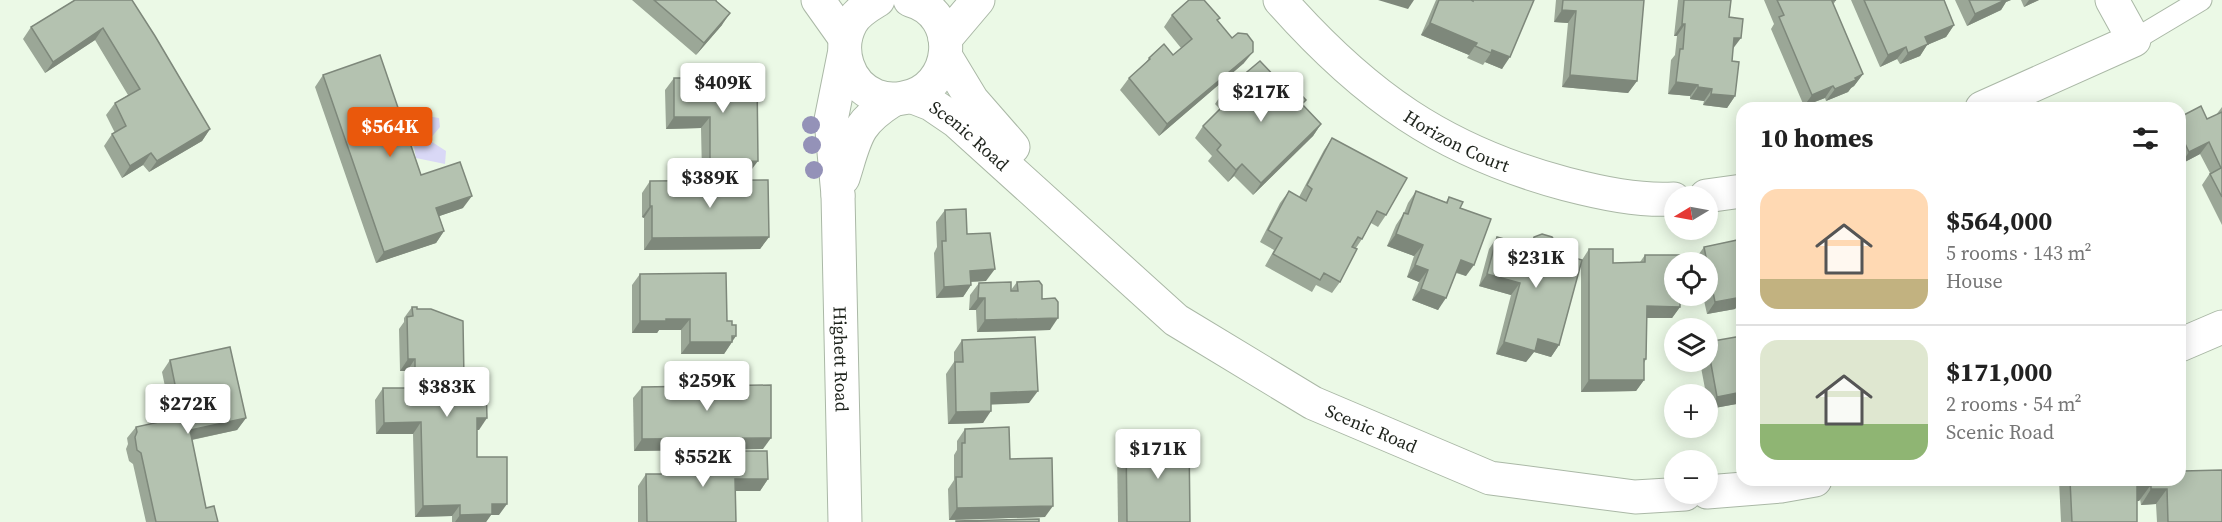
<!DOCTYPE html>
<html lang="en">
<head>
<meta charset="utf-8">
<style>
	body { margin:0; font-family:"Source Serif 4",serif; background:#f6f6f6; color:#222; height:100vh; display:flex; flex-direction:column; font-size:22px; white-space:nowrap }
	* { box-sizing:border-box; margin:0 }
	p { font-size:20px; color:#767676 }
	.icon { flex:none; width:33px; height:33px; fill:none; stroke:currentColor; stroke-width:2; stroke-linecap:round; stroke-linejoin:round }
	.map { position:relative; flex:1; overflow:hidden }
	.details { position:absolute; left:1736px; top:102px; width:450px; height:384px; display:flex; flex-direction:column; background:#fff; border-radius:18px; box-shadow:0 3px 15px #0003 }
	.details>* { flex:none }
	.needle { width:39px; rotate:260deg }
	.buttons { position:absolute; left:1664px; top:186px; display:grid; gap:12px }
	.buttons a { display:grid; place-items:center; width:54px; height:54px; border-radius:50%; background:#fff; box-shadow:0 3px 15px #0003; font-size:30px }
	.price { position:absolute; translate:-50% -51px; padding:0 14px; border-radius:6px; background:#fff; color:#222; font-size:20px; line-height:39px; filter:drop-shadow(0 2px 3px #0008) }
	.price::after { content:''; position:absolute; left:50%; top:36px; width:18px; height:14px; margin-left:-9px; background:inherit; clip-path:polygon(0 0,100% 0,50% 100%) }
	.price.on { background:#ea580c; color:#fff }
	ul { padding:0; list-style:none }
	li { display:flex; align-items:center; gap:18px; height:150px; padding:0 24px }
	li+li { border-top:2px solid #e0e0e0 }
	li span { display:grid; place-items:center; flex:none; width:168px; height:120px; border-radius:18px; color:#555 }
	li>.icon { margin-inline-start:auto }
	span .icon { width:72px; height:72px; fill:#fffc; stroke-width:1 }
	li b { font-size:26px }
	h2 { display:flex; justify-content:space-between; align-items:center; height:72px; padding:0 24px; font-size:26px }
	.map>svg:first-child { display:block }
	.water { fill:#d9d8f6 }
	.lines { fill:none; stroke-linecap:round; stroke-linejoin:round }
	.service-casing { stroke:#aab8a6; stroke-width:23 }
	.minor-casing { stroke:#aab8a6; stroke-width:35 }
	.tertiary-casing { stroke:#aab8a6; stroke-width:35 }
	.secondary-casing { stroke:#aab8a6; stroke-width:35 }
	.service { stroke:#fff; stroke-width:21 }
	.minor { stroke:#fff; stroke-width:33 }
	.tertiary { stroke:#fff; stroke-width:33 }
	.secondary { stroke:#fff; stroke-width:33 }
	.tree { fill:#9492b8 }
	.wall { fill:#9ba797 }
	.shaded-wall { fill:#7e887b }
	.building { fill:#b4c2b0; stroke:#7e887b; stroke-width:1.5 }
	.labels { text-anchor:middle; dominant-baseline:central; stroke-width:4.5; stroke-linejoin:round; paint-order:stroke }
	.street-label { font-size:18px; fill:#1d221b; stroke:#ebf9e6 }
</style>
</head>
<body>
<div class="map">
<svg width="2222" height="522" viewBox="0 0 2222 522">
	<rect width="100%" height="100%" fill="#ebf9e6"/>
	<polygon class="water" points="408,113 439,118 440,127 429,140 446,151 445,164 416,158"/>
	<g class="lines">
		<g class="service-casing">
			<polyline id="service" points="2134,40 2201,0"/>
		</g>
		<g class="minor-casing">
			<g id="minor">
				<path id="s1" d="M 1280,0 C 1364,95 1442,151 1566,184 C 1601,193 1638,201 1674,199"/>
				<polyline points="945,39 978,0"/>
				<polyline points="1982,108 2134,40 2112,0"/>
				<path d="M 843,178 C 856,137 855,124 893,100"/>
				<polyline points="838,195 831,120 844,55"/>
				<polyline points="1706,196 1742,191"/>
			</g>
		</g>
		<g class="tertiary-casing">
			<g id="tertiary">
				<path id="s2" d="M 838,195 L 845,522"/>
			</g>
		</g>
		<g class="secondary-casing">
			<g id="secondary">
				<polyline points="818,0 845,38"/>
				<path d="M 878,0 C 868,6 857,12 851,23 C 837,49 847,84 876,96 C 884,99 894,100 903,98 C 955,90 962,14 910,0"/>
				<polyline points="946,57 972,100 1013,147"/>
				<path id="s3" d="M 913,97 L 931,104 L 956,121 L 1176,320 L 1313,403 L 1490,478 L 1635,497 L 1685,494"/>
				<polyline points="2180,345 2222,327"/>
				<polyline points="1707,492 1781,486 1815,480"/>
			</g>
		</g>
		<use href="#service" class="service"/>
		<use href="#minor" class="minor"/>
		<use href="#tertiary" class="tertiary"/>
		<use href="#secondary" class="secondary"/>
	</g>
	<g class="tree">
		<circle cx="811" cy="125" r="9"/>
		<circle cx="812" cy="145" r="9"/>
		<circle cx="814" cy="170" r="9"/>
	</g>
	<g class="wall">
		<polygon points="75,0 210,129 202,141 149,172 143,165 122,178 104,146 112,134 115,133 106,115 115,103 128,95 95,40 45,73 23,39 31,27"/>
		<polygon points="632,0 717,0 716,1 722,25 696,55"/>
		<polygon points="1436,0 1534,0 1502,69 1485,62 1483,65 1467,58 1469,55 1421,35"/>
		<polygon points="1556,0 1644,0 1637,81 1628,93 1562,87 1568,23 1554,22"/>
		<polygon points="1678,0 1731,0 1729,17 1733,48 1732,61 1735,96 1727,108 1703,105 1704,101 1690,99 1690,96 1668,94 1671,60 1675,55 1677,36 1674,36"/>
		<polygon points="1764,0 1836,0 1833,5 1863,74 1854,86 1851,88 1848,92 1826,101 1825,98 1804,106 1771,29 1774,24"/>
		<polygon points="1851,0 1944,0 1954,25 1946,37 1927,45 1920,56 1900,64 1897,59 1880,67"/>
		<polygon points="1955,0 2011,0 2006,2 2001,10 1967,26"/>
		<polygon points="2021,0 2039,0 2024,7"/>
		<polygon points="1172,15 1217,21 1244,63 1159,136 1120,90 1129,78 1144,65 1149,58 1173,55 1181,48 1164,27"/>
		<polygon points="323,75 421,175 463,208 439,216 444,231 436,243 376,263 315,87"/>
		<polygon points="674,78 757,78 749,173 702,174 701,128 666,129 665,90"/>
		<polygon points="1281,83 1278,86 1283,91 1303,105 1321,124 1313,136 1253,195 1234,176 1228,182 1208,161 1212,156 1195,138 1203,126 1220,109 1215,104 1223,92"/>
		<polygon points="2222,107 2222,225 2202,185 2210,173 2200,154 2181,164 2180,161 2180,117 2207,119 2216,115"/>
		<polygon points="1332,138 1386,215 1378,227 1371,223 1362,239 1356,248 1340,282 1332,293 1316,285 1312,292 1265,266 1274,250 1260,242 1280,203 1289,191 1299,197 1324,150"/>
		<polygon points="650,181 769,237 760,249 644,250 644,218 642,217 642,193"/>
		<polygon points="1416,191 1446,202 1449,197 1460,208 1466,276 1456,273 1438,310 1412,300 1419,282 1407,277 1414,256 1387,246 1396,225 1404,213 1408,203"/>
		<polygon points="945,210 967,234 986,281 971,282 971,285 963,297 936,298 934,253 937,247 936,222"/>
		<polygon points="1497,237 1528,246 1534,237 1554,252 1582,260 1589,249 1613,263 1640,262 1645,255 1680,307 1672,318 1647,318 1646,359 1644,363 1644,380 1636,391 1581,392 1581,264 1559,345 1551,357 1534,352 1526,362 1496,354 1511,295 1479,286 1489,249"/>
		<polygon points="1742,239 1742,300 1735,309 1707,314 1703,296 1707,296 1707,262 1697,262 1696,258 1704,247"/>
		<polygon points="640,274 727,321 732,342 724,354 681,354 681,330 659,330 657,333 632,333 632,285"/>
		<polygon points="1017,282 1042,299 1050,330 977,332 976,310 969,310 970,295 979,283 1011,290"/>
		<polygon points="412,307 417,309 462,383 479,430 477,430 477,457 499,515 491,515 486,522 452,522 452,516 415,517 413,434 376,434 375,400 383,388 407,388 407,371 400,371 399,329 404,322 404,318"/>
		<polygon points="962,340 1029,403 991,404 983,423 948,424 946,374 954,362 954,352"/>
		<polygon points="1707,342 1742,403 1709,409 1707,394 1706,394 1700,362 1707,362"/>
		<polygon points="170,360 246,418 237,430 192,440 206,508 218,522 146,522 133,464 129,461 126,449 128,444 127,438 136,427 150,424 157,414 170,411 162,372"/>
		<polygon points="642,387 763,449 634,451 633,398"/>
		<polygon points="965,429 1010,459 1045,517 949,520 948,489 954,480 954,455 957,450 957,441"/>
		<polygon points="1126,438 1190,522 1118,522 1117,450"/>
		<polygon points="732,451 768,479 760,491 735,491 736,522 638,522 638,486 646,474 683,474 683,468 691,456 729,455"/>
		<polygon points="2059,480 2180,480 2222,522 2157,522 2156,504 2141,505 2140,499 2139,501 2137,501 2137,522 2061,522"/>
	</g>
	<g class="shaded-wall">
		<polygon points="1378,0 1414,0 1408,9"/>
		<polygon points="2003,0 2011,0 2006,2 2001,10 1967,26 1975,14"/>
		<polygon points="2029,0 2039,0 2024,7"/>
		<polygon points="1562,10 1576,11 1568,23 1554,22"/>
		<polygon points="730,13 722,25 696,55 704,43"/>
		<polygon points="1430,23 1477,43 1469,55 1421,35"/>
		<polygon points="1682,24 1685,24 1677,36 1674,36"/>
		<polygon points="1954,25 1946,37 1927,45 1920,56 1900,64 1908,53 1925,37"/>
		<polygon points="103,28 95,40 45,73 53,62"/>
		<polygon points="1734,38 1741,38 1732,50"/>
		<polygon points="1906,47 1897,59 1880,67 1888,55"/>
		<polygon points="1492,50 1510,57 1502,69 1485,62 1491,53"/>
		<polygon points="1253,52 1244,63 1159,136 1167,124"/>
		<polygon points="1863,74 1854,86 1851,88 1848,92 1826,101 1835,89"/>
		<polygon points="1570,75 1637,81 1628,93 1562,87"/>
		<polygon points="1676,82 1698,85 1690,96 1668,94"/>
		<polygon points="1833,86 1825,98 1804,106 1812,95"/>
		<polygon points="1698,87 1712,89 1704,101 1690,99"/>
		<polygon points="1711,94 1735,96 1727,108 1703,105"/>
		<polygon points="674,117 710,117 701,128 666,129"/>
		<polygon points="1321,124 1313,136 1253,195 1261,183"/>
		<polygon points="210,129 202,141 149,172 157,161"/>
		<polygon points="2209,142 2200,154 2181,164 2189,152"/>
		<polygon points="151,153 143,165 122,178 130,166"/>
		<polygon points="758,161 749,173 702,174 710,162"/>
		<polygon points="1242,164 1234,176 1228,182 1236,170"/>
		<polygon points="472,196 463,208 428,220 436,208"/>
		<polygon points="650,206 652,206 644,218 642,217"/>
		<polygon points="444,231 436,243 376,263 384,252"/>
		<polygon points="1396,234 1423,245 1414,256 1387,246"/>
		<polygon points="769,237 760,249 644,250 652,238"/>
		<polygon points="1461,260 1474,265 1466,276 1453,271"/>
		<polygon points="1415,265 1428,270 1419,282 1407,277"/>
		<polygon points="995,269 986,281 962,282 970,271"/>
		<polygon points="1487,274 1520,283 1511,295 1479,286"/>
		<polygon points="971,285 963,297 936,298 944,287"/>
		<polygon points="1421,289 1446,298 1438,310 1412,300"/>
		<polygon points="1742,291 1742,300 1735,309 1707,314 1715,302"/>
		<polygon points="978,298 985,298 976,310 969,310"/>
		<polygon points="1647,306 1680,307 1672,318 1638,318"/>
		<polygon points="1058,318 1050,330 977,332 985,320"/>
		<polygon points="666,319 690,319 681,330 659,330 657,333 632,333 640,321"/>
		<polygon points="736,336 724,354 681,354 690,342"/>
		<polygon points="1538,339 1559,345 1551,357 1534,352 1526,362 1496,354 1504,342"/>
		<polygon points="408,359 415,359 407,371 400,371"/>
		<polygon points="457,379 464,379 456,391"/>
		<polygon points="1589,380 1644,380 1636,391 1581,392"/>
		<polygon points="1038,391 1029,403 982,405 991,393"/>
		<polygon points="1742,392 1742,403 1709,409 1717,397"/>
		<polygon points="991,411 983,423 948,424 956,412"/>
		<polygon points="246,418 237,430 181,442 190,430"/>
		<polygon points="477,418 487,418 479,430 468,430"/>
		<polygon points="421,422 413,434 376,434 384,423"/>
		<polygon points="771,438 763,449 634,451 642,439"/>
		<polygon points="735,479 768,479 760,491 727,491"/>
		<polygon points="2137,486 2150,486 2139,501 2126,502"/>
		<polygon points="2151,489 2167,489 2156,504 2141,505"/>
		<polygon points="492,504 507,504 499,515 491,515 486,522 455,522 460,515"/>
		<polygon points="460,505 452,516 415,517 423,506"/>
		<polygon points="1053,506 1045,517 949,520 957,508"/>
	</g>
	<g class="building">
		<polygon points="75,0 132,0 155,36 210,129 157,161 151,153 130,166 112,134 126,126 115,103 140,89 103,28 53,62 31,27"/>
		<polygon points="654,0 716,0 716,1 730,13 704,43"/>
		<polygon points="1189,0 1204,0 1220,18 1217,20 1232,38 1238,33 1247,34 1253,42 1253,52 1167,124 1129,78 1150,59 1149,58 1164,44 1173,55 1192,39 1172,15"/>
		<polygon points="1439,0 1471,0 1473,1 1473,0 1534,0 1510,57 1492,50 1491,53 1475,46 1477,43 1430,23"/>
		<polygon points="1563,0 1644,0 1637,81 1570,75 1576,11 1562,10"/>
		<polygon points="1684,0 1731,0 1729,17 1743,19 1741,38 1734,38 1732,61 1739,62 1735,96 1711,94 1712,89 1698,87 1698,85 1676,82 1680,49 1683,49 1685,24 1682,24"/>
		<polygon points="1777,0 1836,0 1832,1 1863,74 1855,78 1856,80 1835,89 1833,86 1812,95 1779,17 1784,15"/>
		<polygon points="1864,0 1944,0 1954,25 1925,37 1928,44 1908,53 1906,47 1888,55"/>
		<polygon points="1969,0 2005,0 1975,14"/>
		<polygon points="380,55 421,175 460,162 472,196 436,208 444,231 384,252 323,75"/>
		<polygon points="1260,61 1281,83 1278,85 1283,91 1291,84 1306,100 1302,104 1321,124 1261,183 1242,164 1236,170 1217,150 1221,145 1203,126 1230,99 1223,92"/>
		<polygon points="674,78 757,78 758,161 710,162 710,117 674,117"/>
		<polygon points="2201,106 2207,119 2222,112 2222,197 2210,174 2221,168 2209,142 2189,152 2180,133 2180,117"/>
		<polygon points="1332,138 1407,178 1386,215 1377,211 1362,239 1358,237 1352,247 1357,249 1340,282 1324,273 1320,280 1273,254 1282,238 1268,230 1289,191 1306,201 1312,189 1307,185"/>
		<polygon points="768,180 769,237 652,238 652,206 650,206 650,181"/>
		<polygon points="1416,191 1447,203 1449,197 1463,202 1460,208 1491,219 1474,265 1461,260 1446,298 1421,289 1428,270 1415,265 1423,245 1396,234 1404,213 1408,214"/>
		<polygon points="966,209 967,234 990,233 995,269 970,271 971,285 944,287 942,241 946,241 945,210"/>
		<polygon points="2180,210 2185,221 2180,224"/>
		<polygon points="1542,234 1552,237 1557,244 1554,252 1582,260 1559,345 1538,339 1535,351 1504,342 1520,283 1487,274 1497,237 1532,247 1534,237"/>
		<polygon points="1742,239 1742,297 1715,302 1704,247"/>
		<polygon points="1589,249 1613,249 1613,263 1645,262 1645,255 1681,255 1680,262 1674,262 1674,296 1680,296 1680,307 1647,306 1646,359 1644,359 1644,380 1589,380"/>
		<polygon points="726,273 727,321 732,321 732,325 736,325 736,336 732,336 732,342 690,342 690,319 666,319 666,321 640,321 640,274"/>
		<polygon points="1039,281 1042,285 1042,299 1055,298 1058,302 1058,318 985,320 985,298 978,298 979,283 1011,282 1011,291 1018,291 1017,282"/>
		<polygon points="412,307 417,307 417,309 431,309 463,321 464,379 457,379 457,383 486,382 487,418 477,418 477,457 507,457 507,504 492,504 492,514 460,515 460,505 423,506 421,422 384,423 383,388 415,388 415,359 408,359 407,317 413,316"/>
		<polygon points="1742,336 1742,392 1717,397 1707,342"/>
		<polygon points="1035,337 1038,391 991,393 991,411 956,412 955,362 963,362 962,340"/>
		<polygon points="230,347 246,418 190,430 206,508 214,506 218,522 156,522 141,453 137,450 135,437 137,432 136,427 159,422 157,414 180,409 170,360"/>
		<polygon points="771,385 771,438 642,439 642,387"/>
		<polygon points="1009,427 1010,459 1052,458 1053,506 957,508 956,477 962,477 962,443 965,443 965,429"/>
		<polygon points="1126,438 1189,438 1190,522 1127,522"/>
		<polygon points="2180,450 2182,450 2183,471 2222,470 2222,522 2168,522 2167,489 2151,489 2151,480 2180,480"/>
		<polygon points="732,451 767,451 768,479 735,479 736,522 647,522 646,474 691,474 691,456 732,455"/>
		<polygon points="2070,480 2149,480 2150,486 2137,486 2137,522 2072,522"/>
		<polygon points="1039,519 1039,522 956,522 956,521"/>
	</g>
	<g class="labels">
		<g class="street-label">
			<text stroke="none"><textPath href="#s3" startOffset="69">Scenic Road</textPath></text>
			<text stroke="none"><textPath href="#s1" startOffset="228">Horizon Court</textPath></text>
			<text stroke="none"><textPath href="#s2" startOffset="164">Highett Road</textPath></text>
			<text stroke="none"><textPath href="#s3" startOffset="570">Scenic Road</textPath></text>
		</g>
	</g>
</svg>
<div class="buttons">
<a><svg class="needle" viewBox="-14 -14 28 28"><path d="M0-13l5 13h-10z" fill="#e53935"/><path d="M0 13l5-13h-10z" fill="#767676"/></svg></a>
<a><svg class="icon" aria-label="locate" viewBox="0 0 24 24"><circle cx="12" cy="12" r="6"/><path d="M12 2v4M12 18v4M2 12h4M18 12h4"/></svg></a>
<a><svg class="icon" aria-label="layers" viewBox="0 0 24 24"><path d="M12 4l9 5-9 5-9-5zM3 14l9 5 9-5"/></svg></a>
<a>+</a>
<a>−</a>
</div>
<b class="price" style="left:723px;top:114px">$409K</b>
<b class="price" style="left:1261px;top:123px">$217K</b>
<b class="price on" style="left:390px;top:158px">$564K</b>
<b class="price" style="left:710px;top:209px">$389K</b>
<b class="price" style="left:1536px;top:289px">$231K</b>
<b class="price" style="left:707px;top:412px">$259K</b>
<b class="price" style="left:447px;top:418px">$383K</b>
<b class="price" style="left:188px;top:435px">$272K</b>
<b class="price" style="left:1158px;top:480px">$171K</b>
<b class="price" style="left:703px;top:488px">$552K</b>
<section class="details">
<h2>10 homes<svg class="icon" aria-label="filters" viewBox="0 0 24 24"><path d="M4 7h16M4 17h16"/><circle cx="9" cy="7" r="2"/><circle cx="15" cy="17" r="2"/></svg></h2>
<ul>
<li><span style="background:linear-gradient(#ffd9b3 75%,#c2b280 0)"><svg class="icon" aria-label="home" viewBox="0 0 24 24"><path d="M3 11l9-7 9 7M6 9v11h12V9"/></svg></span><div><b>$564,000</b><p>5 rooms · 143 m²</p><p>House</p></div></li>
<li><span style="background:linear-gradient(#dfe7d0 70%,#8fb573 0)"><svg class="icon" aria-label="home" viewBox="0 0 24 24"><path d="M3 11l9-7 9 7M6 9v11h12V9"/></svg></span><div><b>$171,000</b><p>2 rooms · 54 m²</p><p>Scenic Road</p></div></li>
</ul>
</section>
</div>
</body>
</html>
